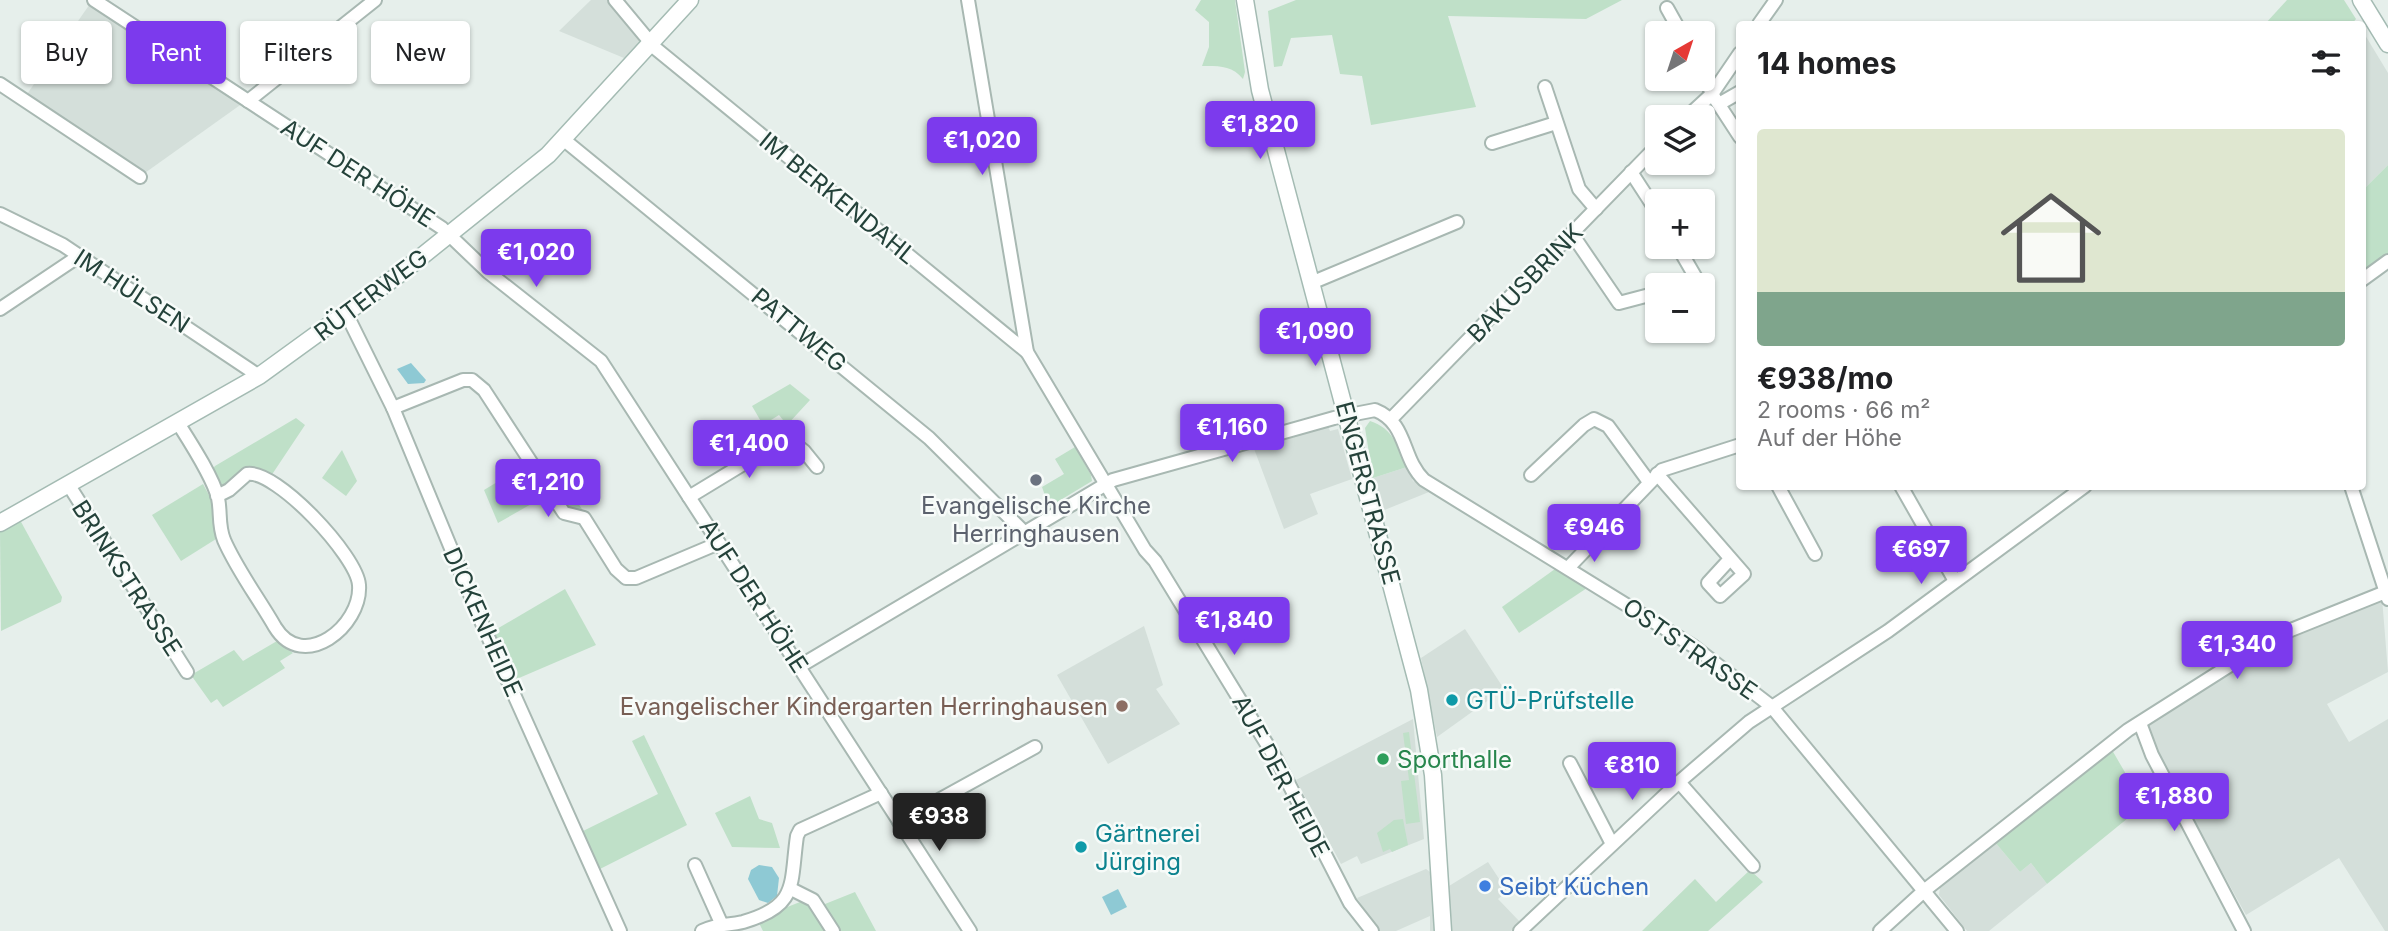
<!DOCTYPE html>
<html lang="en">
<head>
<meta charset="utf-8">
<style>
	body { margin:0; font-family:Inter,sans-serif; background:#f2f2f2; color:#202124; height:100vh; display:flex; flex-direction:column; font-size:26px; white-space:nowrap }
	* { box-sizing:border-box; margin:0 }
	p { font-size:23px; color:#757577 }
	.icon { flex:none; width:38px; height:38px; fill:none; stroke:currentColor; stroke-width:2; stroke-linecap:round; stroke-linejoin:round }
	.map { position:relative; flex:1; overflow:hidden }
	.drawer { position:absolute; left:1736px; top:21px; width:630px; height:469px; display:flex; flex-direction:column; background:#fff; border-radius:7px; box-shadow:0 2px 5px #0004 }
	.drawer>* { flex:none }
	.guide { position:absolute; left:21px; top:21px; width:665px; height:63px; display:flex; gap:14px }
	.needle { width:46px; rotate:39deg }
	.controls { position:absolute; left:1645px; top:21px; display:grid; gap:14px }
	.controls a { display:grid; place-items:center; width:70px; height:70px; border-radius:7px; background:#fff; box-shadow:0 2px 5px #0004; font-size:35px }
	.price { position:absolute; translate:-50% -60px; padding:0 16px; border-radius:7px; background:#7c3aed; color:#fff; font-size:23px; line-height:46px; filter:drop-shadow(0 2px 4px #0008) }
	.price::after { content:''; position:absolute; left:50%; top:42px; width:21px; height:16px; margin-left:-10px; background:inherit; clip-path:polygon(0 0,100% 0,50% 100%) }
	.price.current { background:#222; color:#fff }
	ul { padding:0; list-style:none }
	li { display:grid; align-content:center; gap:14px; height:371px; padding:0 21px }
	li+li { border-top:2px solid #e0e0e0 }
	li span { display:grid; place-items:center; height:217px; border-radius:7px; color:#555 }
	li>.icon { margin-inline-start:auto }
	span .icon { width:126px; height:126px; fill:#fffc; stroke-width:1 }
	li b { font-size:30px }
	h2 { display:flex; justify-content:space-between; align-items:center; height:84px; padding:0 21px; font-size:30px }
	.pill { padding:0 24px; border-radius:7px; background:#fff; box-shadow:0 2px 5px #0004; font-size:24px; line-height:63px }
	.pill.current { background:#7c3aed; color:#fff }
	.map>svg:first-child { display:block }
	.built { fill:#d4dfda }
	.green { fill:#bfe0c8 }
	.water { fill:#8ec9d4 }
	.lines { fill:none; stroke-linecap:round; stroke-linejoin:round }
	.street-casing { stroke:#a8b8b2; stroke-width:16 }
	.secondary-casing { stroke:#a4bbb3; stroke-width:19 }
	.street { stroke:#fff; stroke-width:12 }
	.secondary { stroke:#fff; stroke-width:16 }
	.worship-dot { fill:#6b7280; stroke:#f7fbf9; stroke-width:2.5 }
	.culture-dot { fill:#0f9aa8; stroke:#f7fbf9; stroke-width:2.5 }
	.education-dot { fill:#8d6e63; stroke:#f7fbf9; stroke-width:2.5 }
	.leisure-dot { fill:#2e9e5b; stroke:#f7fbf9; stroke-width:2.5 }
	.shop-dot { fill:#3f7fe0; stroke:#f7fbf9; stroke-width:2.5 }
	.labels { text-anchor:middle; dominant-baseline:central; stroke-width:5; stroke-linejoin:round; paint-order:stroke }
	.street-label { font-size:24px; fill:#24423a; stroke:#f7fbf9 }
	.worship-label { font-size:24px; fill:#5b616d; stroke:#f7fbf9 }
	.culture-label { font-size:24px; fill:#0d838f; stroke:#f7fbf9; text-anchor:start }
	.education-label { font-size:24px; fill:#785e54; stroke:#f7fbf9; text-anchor:end }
	.leisure-label { font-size:24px; fill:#27864d; stroke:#f7fbf9; text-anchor:start }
	.shop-label { font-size:24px; fill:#366cbe; stroke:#f7fbf9; text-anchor:start }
</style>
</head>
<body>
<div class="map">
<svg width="2388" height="931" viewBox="0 0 2388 931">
	<rect width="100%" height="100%" fill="#e6efeb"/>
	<g class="built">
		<polygon points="591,0 611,0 643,38 624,58 559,31"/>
		<polygon points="92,1 243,103 142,175 25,97"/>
		<polygon points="2362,30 2388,73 2388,165 2363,190"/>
		<polygon points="1328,426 1330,431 1338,429 1352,479 1310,494 1318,514 1284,529 1253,446"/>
		<polygon points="1407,467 1413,481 1429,492 1382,511 1373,478"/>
		<polygon points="2382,598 2388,672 2327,704 2349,742 2388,719 2388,931 2385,931 2339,858 2246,915 2151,743 2146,724 2289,634"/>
		<polygon points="1144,626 1163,685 1156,689 1180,724 1108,764 1057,675"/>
		<polygon points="1465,629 1504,689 1437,737 1421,658"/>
		<polygon points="1413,719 1424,839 1361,864 1357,856 1341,864 1296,780"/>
		<polygon points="1994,841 2020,872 2031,863 2047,884 1989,931 1967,931 1939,895 1940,887 1944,880"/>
		<polygon points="1488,862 1507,891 1498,899 1520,922 1511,931 1430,931 1430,916 1396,931 1375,931 1375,925 1357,898 1426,869 1449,886"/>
	</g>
	<g class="green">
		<path d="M 1201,0 L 1235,0 L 1245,72 L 1243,79 C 1232,65 1218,66 1202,66 L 1209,47 L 1209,22 L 1195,10 Z"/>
		<polygon points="1296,0 1622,0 1586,19 1448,16 1476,107 1371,125 1362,76 1340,74 1332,35 1291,38 1282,66 1274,67 1268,11"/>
		<polygon points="2287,0 2344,0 2356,19 2352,24 2265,24"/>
		<polygon points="2388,165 2388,254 2363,273 2363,190"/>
		<polygon points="790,384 810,400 787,425 779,415 763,425 752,406"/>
		<path d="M 296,418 L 305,425 L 271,476 C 241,461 242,487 216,485 L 209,474 L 215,466 Z"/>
		<path d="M 1370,421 C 1393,428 1398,447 1407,467 L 1373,478 L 1365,428 Z"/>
		<polygon points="1075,447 1091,475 1092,481 1049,507 1042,487 1064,474 1055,459"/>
		<polygon points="342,450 357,481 346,496 322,478"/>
		<polygon points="527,464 547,495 498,523 484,490"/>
		<polygon points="203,484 211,499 216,539 181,561 152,515"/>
		<polygon points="549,485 568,487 585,514 565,509"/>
		<polygon points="20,520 62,597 61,602 1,631 0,531"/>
		<polygon points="1555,569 1587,588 1519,633 1502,607"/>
		<polygon points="565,589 596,645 512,681 490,633"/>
		<polygon points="277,641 293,653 280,661 285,668 223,707 217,699 211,703 191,675 234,650 243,661"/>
		<polygon points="1409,732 1420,822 1406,824 1401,781 1409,780 1403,733"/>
		<polygon points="644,735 687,825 596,871 579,833 658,794 632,741"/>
		<polygon points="2112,750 2144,805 2047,884 2031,863 2020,872 1994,841"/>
		<polygon points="750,796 759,819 772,823 780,848 732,847 715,813"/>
		<polygon points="1403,819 1408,845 1392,852 1390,849 1383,852 1377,833 1394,820"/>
		<polygon points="1750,870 1763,882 1708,931 1642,931 1695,879 1716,902"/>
		<polygon points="855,892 876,931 763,931 757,919 800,902 820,906"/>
	</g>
	<g class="water">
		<polygon points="411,363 426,380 424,383 408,384 397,369"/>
		<polygon points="759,865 772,867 779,878 777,896 768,903 759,900 748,879 751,870"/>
		<polygon points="1118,889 1127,907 1111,915 1102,897"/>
	</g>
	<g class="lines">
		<g class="street-casing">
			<g id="street">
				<polyline points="94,0 442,228 488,272 601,361 970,931"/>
				<polyline points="615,0 655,48 1027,352"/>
				<polyline points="968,0 1027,352 1145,550 1155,561 1276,759 1350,903 1372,931"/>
				<polyline points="1667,8 1681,33"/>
				<polyline points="1759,24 1776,0"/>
				<polyline points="1703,73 1712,94 1740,137"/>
				<polyline points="0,84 140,177"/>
				<polyline points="1545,87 1579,189 1596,209"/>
				<polyline points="248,101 375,0"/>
				<polyline points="1719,104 1740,92"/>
				<polyline points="1687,117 1712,94 1740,53"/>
				<polyline points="563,139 929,438 1024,532"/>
				<polyline points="1492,143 1556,123"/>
				<polyline points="1631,172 1657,212"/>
				<polyline points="0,214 63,245 259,376"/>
				<polyline points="1572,234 1619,303 1657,293"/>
				<polyline points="1678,247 1696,278 1688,285"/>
				<polyline points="2362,280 2388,261"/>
				<polyline points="1311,283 1457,222"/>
				<polyline points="0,309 79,256"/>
				<polyline points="346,313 393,408 481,621 620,931"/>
				<polyline points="393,408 463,380 472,380 484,390 564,513 584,518 616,569 626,578 636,578 719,543"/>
				<polyline points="1391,419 1657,146"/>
				<path d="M 178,423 C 190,442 213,477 218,498 C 221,512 218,525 224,540 C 237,570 259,599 275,627 C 303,673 362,626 359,585 C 357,556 276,469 247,474 L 229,490 L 217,496"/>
				<polyline points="1657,474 1744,574 1720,596 1708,583 1730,559"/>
				<polyline points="1531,475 1584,425 1594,419 1608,426 1649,482"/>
				<polyline points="68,484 187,672"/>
				<polyline points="1778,486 1815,554"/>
				<polyline points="1901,486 1955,581"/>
				<polyline points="2351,486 2388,599"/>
				<polyline points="689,497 773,446 782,434 804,451 817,467"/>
				<polyline points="1568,568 1662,470 1740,445"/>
				<path d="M 800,666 L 1113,480 L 1334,418 L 1375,410 C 1408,423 1401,458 1424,480 L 1693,646 L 1771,706 L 1957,931"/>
				<polyline points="2140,723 2152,755 2244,931"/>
				<polyline points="1570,763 1612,844"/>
				<polyline points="1679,782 1753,866"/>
				<polyline points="899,822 1035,747"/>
				<polyline points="695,865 721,923"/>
				<polyline points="791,889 813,900 833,931"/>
				<path d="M 702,931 C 720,923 727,926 743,922 C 799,906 790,884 797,836 L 800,830 L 881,793"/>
				<polyline points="1520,931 1679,782 1749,722 1888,631 2085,486"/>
				<polyline points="1880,931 1925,890 2128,730 2276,636 2388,591"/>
			</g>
		</g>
		<g class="secondary-casing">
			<g id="secondary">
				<polyline points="1245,0 1260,90 1419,690 1433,775 1443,931"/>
				<polyline points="2361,0 2388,44"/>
				<polyline points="0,523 259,376 401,273 548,155 690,0"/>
			</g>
		</g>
		<use href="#street" class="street"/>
		<use href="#secondary" class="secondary"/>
	</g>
	<circle class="worship-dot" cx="1036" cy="480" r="7"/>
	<g class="culture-dot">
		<circle cx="1452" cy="700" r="7"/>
		<circle cx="1081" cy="847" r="7"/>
	</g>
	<circle class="education-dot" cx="1122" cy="706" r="7"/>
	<circle class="leisure-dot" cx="1383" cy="759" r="7"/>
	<circle class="shop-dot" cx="1485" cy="886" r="7"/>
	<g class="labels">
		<g class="street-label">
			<text transform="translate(358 173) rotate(33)">AUF DER HÖHE</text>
			<text transform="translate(838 198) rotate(39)">IM BERKENDAHL</text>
			<text transform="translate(1525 283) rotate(-46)">BAKUSBRINK</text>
			<text transform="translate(132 291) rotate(33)">IM HÜLSEN</text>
			<text transform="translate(371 295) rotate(-37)">RÜTERWEG</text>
			<text transform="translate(799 330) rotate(40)">PATTWEG</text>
			<text transform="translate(1368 493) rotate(75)">ENGERSTRASSE</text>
			<text transform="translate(127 578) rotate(57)">BRINKSTRASSE</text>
			<text transform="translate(754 596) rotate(57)">AUF DER HÖHE</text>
			<text transform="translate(483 622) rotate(66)">DICKENHEIDE</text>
			<text transform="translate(1690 649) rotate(35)">OSTSTRASSE</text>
			<text transform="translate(1281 776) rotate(62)">AUF DER HEIDE</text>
		</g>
		<g class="worship-label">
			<text x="1036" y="505">Evangelische Kirche<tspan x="1036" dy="28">Herringhausen</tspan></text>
		</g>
		<g class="culture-label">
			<text x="1466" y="700">GTÜ-Prüfstelle</text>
			<text x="1095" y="833">Gärtnerei<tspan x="1095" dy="28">Jürging</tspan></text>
		</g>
		<g class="education-label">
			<text x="1108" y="706">Evangelischer Kindergarten Herringhausen</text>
		</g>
		<g class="leisure-label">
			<text x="1397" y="759">Sporthalle</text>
		</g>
		<g class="shop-label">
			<text x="1499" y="886">Seibt Küchen</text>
		</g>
	</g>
</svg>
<div class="controls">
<a><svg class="needle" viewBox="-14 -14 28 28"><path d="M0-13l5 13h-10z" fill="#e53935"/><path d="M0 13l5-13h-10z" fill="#757577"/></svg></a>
<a><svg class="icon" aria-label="layers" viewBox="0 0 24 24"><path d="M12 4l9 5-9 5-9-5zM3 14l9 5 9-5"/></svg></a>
<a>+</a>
<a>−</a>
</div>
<b class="price" style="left:1260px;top:161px">€1,820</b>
<b class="price" style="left:982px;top:177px">€1,020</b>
<b class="price" style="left:536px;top:289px">€1,020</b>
<b class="price" style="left:1315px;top:368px">€1,090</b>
<b class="price" style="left:1232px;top:464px">€1,160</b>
<b class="price" style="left:749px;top:480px">€1,400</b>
<b class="price" style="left:548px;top:519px">€1,210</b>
<b class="price" style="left:1594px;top:564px">€946</b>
<b class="price" style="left:1921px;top:586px">€697</b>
<b class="price" style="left:1234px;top:657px">€1,840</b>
<b class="price" style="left:2237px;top:681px">€1,340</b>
<b class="price" style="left:1632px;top:802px">€810</b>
<b class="price" style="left:2174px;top:833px">€1,880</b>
<b class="price current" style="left:939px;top:853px">€938</b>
<div class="guide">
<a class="pill">Buy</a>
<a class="pill current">Rent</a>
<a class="pill">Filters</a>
<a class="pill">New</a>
</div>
<section class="drawer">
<h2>14 homes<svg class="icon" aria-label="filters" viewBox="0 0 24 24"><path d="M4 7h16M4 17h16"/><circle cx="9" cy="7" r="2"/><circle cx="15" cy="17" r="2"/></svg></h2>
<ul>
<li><span style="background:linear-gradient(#dfe7d0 75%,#7fa58c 0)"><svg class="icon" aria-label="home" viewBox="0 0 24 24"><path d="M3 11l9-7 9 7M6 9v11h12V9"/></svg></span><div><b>€938/mo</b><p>2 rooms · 66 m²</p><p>Auf der Höhe</p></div></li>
</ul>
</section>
</div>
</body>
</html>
